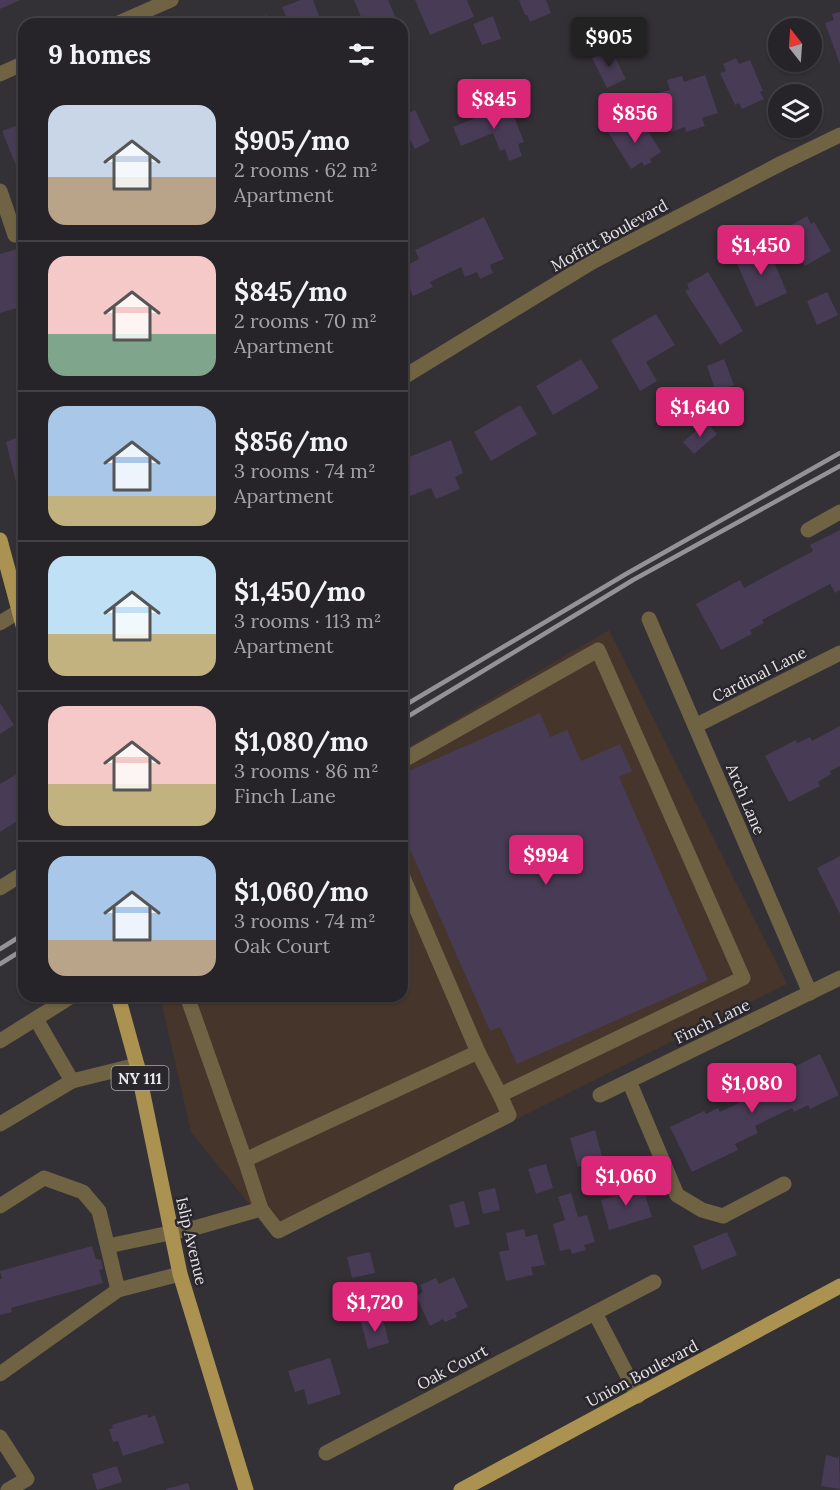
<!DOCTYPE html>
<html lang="en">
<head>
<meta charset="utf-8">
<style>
	body { margin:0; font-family:Lora,serif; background:#2e2c30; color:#f1f3f6; height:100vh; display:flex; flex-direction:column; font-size:22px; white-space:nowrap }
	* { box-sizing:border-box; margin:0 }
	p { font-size:20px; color:#a4a4a8 }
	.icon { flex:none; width:33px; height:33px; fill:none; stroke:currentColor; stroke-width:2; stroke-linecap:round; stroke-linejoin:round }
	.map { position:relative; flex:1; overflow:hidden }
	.side { position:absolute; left:18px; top:18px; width:390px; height:984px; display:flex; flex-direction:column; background:#262428; border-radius:18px; box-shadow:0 2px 4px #0004,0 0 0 2px #424145 }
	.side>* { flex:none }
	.needle { width:39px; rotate:343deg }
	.controls { position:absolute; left:768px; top:18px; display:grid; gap:12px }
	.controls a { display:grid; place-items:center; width:54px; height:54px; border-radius:50%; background:#262428; box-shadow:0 2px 4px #0004,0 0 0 2px #424145; font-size:30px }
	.price { position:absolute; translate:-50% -51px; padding:0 14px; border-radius:6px; background:#db2777; color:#fff; font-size:20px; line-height:39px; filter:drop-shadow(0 2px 3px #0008) }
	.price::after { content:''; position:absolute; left:50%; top:36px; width:18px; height:14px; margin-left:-9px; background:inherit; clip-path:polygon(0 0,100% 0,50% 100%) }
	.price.selected { background:#222; color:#fff }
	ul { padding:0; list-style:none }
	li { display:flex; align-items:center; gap:18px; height:150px; padding:0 30px }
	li+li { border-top:2px solid #424145 }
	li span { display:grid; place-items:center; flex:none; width:168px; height:120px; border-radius:18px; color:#555 }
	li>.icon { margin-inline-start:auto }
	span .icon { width:72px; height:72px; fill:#fffc; stroke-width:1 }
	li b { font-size:26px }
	h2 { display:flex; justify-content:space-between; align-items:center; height:72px; padding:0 30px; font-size:26px }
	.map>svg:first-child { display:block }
	.commercial { fill:#46352b }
	.building { fill:#483b55 }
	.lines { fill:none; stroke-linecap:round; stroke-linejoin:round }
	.minor { stroke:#6f6344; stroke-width:15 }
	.major { stroke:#ab9251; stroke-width:15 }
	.rail { stroke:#949297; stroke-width:4.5 }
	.labels { text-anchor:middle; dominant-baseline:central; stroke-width:5; stroke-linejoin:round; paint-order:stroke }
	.shield { fill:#29262c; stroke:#adabb0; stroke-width:1.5 }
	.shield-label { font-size:15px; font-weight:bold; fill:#e6e4e8 }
	.street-label { font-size:16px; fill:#e6e4e8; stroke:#29262c }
</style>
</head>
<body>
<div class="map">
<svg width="840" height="1490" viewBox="0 0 840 1490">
	<rect width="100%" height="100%" fill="#333036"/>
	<polygon class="commercial" points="609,630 787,984 277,1239 191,1132 160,996 402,996 402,751"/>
	<g class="building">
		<polygon points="0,0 20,0 0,9"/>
		<polygon points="301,0 313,0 322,24 289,24 282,7"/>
		<polygon points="354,0 388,0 398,23 364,24"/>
		<polygon points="415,0 467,0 474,17 430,35"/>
		<polygon points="519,0 546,0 551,13 530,22 527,15 525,15"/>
		<polygon points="840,12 840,64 825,23 834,20 832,14"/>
		<polygon points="267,15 271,24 243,24"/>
		<polygon points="493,16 501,39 482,45 473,24"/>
		<polygon points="611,49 626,79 607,88 592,58"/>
		<polygon points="736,58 739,64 750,60 763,91 760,92 764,99 742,109 739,103 735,105 720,73 726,71 723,64"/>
		<polygon points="705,75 718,113 702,118 705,126 686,132 685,127 671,132 658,93 670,90 667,80 682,76 684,82"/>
		<polygon points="508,101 524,142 518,144 522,156 509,161 505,149 500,151 493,133 461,146 453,127 485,114 484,110"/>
		<polygon points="415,110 430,141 415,149 402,125 402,116"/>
		<polygon points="642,121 661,152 650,159 652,162 644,166 642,162 631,169 608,132 625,122 629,129"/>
		<polygon points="24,123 24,185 2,131"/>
		<polygon points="807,216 811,224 814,222 831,251 805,266 789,237 794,234 789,226"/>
		<polygon points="484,217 504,259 490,265 493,273 480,279 477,272 465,277 461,267 430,282 433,287 413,296 402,273 402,268 419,259 415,250"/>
		<polygon points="767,245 787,293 756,307 735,259"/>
		<polygon points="24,247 24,306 0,313 0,254"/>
		<polygon points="708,272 743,331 720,345 685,291 689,289 687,284"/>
		<polygon points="827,292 838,315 817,325 807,301"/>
		<polygon points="656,314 675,345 646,362 657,381 640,391 611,340"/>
		<polygon points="581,359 599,388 553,415 536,386"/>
		<polygon points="724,359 734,385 716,392 707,366"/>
		<polygon points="520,405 537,434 491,461 474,432"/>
		<polygon points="706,422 717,434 694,454 683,442"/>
		<polygon points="24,435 24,510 23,510 6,442"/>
		<polygon points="451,440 463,473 455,477 460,489 436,499 431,488 402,499 402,460"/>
		<polygon points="840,530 840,590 835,593 830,584 762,620 764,623 750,630 752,634 721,650 696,604 740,580 744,588 813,551 810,545"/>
		<polygon points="0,703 14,725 0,734"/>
		<polygon points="540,713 550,737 567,730 581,761 620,744 632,771 619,777 708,980 517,1064 500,1027 490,1031 402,831 402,774"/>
		<polygon points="840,726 840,766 830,771 831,774 818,782 820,786 789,802 765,756 796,740 797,743 810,737 812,741"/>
		<polygon points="20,772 24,793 24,817 0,832 0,784"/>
		<polygon points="840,856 840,914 817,868"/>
		<polygon points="820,1054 839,1095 810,1109 808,1105 794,1112 792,1108 755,1126 758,1133 735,1144 738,1150 692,1172 670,1127 704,1111 706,1114 718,1108 720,1112 778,1084 776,1080 790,1073 788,1070"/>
		<polygon points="595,1130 603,1160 578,1167 570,1138"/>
		<polygon points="546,1164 553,1188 536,1194 528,1169"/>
		<polygon points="635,1183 637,1190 643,1188 652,1217 609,1230 601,1200 623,1194 621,1187"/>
		<polygon points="495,1188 500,1210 483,1214 478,1192"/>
		<polygon points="571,1193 578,1217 587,1215 595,1242 584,1245 586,1250 572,1254 570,1249 560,1251 553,1224 565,1220 558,1197"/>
		<polygon points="464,1201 470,1224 455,1228 449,1205"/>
		<polygon points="524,1229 526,1237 537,1234 545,1265 531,1267 533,1275 506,1281 499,1252 509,1250 506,1233"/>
		<polygon points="727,1232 737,1255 702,1270 693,1246"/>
		<polygon points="92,1246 96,1259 101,1260 103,1269 99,1270 103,1283 11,1308 12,1312 0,1315 0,1279 2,1279 0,1271"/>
		<polygon points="370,1252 375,1273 352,1278 347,1257"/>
		<polygon points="454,1277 468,1307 455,1313 457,1317 445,1322 443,1319 430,1326 416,1296 423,1292 420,1285 436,1278 439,1284"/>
		<polygon points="382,1316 389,1343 368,1349 361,1322"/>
		<polygon points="330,1358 341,1394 308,1405 304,1389 295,1392 288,1371"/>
		<polygon points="147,1414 148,1418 155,1415 164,1443 123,1456 118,1441 113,1442 109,1429 113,1428 112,1425"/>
		<polygon points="839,1453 840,1489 821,1486 826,1455 838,1458"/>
		<polygon points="117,1466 122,1482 97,1490 92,1474"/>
		<polygon points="188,1483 190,1490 166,1490 166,1489"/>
	</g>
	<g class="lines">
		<g class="minor">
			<polyline points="116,24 171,0"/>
			<polyline points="0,74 24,63"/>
			<polyline points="0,191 15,235"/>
			<polyline points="402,378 592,262 780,164 840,135"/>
			<polyline points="808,530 840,512"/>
			<polyline points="649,619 810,993"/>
			<polyline points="0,623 24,608"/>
			<polyline points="695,726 840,653"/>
			<polyline points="402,761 598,650 743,978 500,1095 478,1052"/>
			<polyline points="402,875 478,1052 245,1160 261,1209 278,1231 509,1115 500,1095"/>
			<polyline points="0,888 24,873"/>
			<polyline points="187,996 245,1160"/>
			<polyline points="36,1019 72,1081"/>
			<polyline points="0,1041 72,996"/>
			<polyline points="629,1081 677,1195 702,1210 723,1216 784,1184"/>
			<polyline points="600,1095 840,978"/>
			<polyline points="0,1124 72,1081 137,1065"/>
			<polyline points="0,1206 44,1178 83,1192 99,1211 118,1290"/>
			<polyline points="108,1246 198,1227 261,1209"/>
			<polyline points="595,1313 638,1396"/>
			<polyline points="0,1374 118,1290 180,1274"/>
			<polyline points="0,1437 27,1479 8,1490"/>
			<polyline points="326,1453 654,1282"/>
		</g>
		<g class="major">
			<polyline points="0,540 24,629"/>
			<polyline points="118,996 137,1065 180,1274 246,1490"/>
			<polyline points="461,1490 840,1286"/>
		</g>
		<g class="rail">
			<polyline points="402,707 626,574 840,453"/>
			<polyline points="402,720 633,580 840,466"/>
			<polyline points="0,949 24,934"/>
			<polyline points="0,964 24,949"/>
		</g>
	</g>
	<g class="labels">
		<rect class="shield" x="111.5" y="1066" width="57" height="24" rx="4.5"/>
		<g class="shield-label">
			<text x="140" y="1078">NY 111</text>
		</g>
		<g class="street-label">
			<text transform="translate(609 235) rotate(-29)">Moffitt Boulevard</text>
			<text transform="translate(759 674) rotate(-27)">Cardinal Lane</text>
			<text transform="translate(746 799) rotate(67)">Arch Lane</text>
			<text transform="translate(712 1021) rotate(-26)">Finch Lane</text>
			<text transform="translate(192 1241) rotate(77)">Islip Avenue</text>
			<text transform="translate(452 1367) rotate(-28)">Oak Court</text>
			<text transform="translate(642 1373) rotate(-28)">Union Boulevard</text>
		</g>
	</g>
</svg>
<div class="controls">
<a><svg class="needle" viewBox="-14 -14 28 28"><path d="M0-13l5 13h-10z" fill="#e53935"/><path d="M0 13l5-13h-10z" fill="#a4a4a8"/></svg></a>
<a><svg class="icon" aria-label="layers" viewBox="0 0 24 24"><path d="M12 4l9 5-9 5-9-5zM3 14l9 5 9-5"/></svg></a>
</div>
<b class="price selected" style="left:609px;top:68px">$905</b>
<b class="price" style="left:494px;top:130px">$845</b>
<b class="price" style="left:635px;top:144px">$856</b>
<b class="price" style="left:761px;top:276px">$1,450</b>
<b class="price" style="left:700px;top:438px">$1,640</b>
<b class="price" style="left:546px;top:886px">$994</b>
<b class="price" style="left:752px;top:1114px">$1,080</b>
<b class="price" style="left:626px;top:1207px">$1,060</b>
<b class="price" style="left:375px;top:1333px">$1,720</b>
<section class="side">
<h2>9 homes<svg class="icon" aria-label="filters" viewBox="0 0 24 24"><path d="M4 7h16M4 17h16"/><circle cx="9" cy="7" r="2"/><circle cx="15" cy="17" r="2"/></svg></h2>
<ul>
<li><span style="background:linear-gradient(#c9d6e8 60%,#b9a48a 0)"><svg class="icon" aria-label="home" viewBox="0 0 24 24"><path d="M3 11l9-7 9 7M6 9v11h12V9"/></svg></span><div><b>$905/mo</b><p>2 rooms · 62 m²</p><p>Apartment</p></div></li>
<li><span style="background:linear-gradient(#f6c9c9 65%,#7fa58c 0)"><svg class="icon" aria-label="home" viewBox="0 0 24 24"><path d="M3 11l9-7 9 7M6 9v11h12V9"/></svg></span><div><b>$845/mo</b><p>2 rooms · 70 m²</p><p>Apartment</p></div></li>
<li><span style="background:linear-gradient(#a9c7e8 75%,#c2b280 0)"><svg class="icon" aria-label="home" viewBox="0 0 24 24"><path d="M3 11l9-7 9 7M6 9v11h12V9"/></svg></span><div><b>$856/mo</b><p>3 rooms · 74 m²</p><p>Apartment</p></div></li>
<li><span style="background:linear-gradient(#bfe0f5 65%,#c2b280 0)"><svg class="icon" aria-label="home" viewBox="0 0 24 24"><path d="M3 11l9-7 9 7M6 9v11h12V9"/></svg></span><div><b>$1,450/mo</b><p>3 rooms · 113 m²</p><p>Apartment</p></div></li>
<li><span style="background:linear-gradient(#f6c9c9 65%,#c2b280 0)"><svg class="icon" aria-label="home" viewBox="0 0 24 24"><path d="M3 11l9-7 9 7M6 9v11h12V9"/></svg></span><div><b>$1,080/mo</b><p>3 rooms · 86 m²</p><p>Finch Lane</p></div></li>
<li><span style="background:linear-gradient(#a9c7e8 70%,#b9a48a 0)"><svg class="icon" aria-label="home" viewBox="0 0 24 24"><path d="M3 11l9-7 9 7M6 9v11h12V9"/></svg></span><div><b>$1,060/mo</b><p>3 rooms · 74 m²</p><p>Oak Court</p></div></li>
</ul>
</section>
</div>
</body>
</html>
